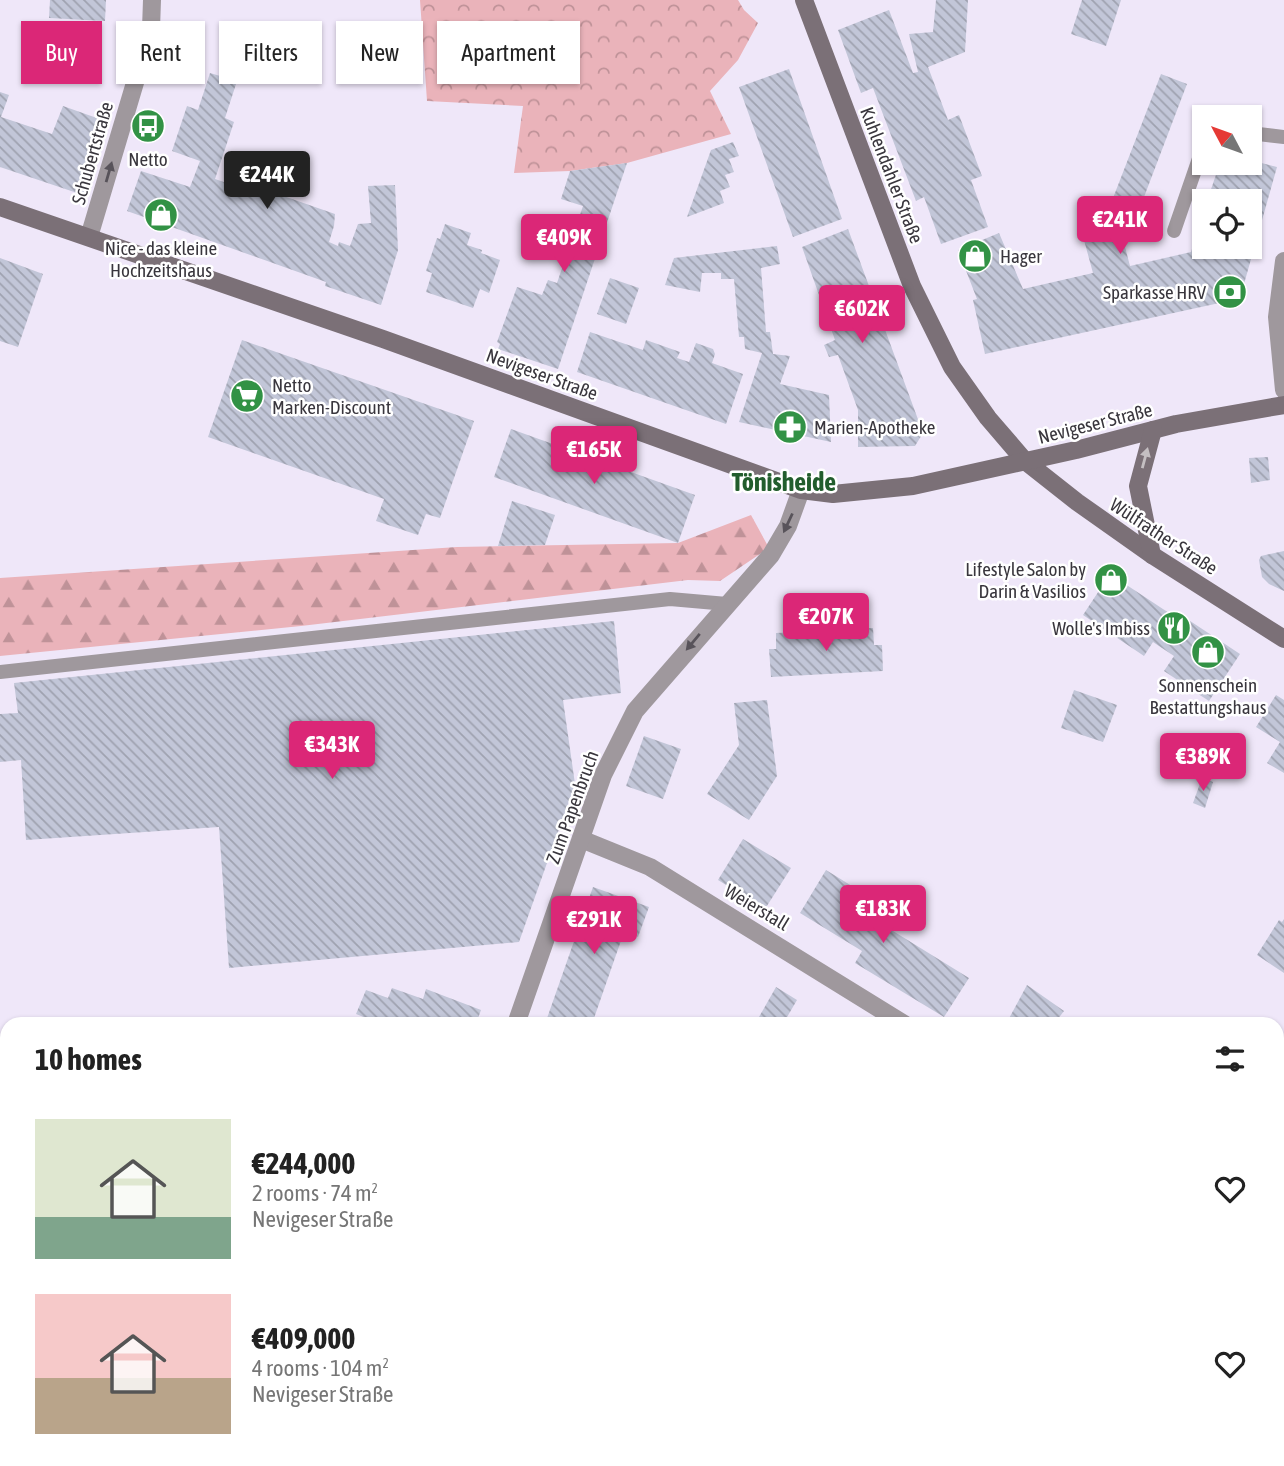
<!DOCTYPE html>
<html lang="en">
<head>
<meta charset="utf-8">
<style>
	body { margin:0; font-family:"Asap Condensed",sans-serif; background:#f6f6f6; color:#222; height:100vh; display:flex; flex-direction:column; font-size:26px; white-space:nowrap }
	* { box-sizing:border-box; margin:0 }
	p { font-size:23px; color:#767676 }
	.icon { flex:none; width:38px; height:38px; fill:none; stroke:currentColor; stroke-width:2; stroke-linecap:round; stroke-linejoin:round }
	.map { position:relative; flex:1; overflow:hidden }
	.side { position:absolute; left:0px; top:1017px; width:1284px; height:450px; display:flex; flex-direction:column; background:#fff; border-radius:21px 21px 0 0; box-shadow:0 2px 5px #0004 }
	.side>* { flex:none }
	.guide { position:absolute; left:21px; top:21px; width:700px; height:63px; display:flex; gap:14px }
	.needle { width:46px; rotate:311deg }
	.buttons { position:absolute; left:1192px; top:105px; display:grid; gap:14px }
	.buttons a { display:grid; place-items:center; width:70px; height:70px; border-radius:0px; background:#fff; box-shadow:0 2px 5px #0004; font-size:35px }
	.price { position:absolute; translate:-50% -60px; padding:0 16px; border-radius:7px; background:#db2777; color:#fff; font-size:23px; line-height:46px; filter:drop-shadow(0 2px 4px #0008) }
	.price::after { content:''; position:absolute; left:50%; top:42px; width:21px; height:16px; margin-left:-10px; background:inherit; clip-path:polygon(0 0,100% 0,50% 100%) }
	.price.selected { background:#222; color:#fff }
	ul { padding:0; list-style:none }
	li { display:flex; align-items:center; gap:21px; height:175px; padding:0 35px }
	li span { display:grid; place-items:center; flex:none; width:196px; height:140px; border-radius:0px; color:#555 }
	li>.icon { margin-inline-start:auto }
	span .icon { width:84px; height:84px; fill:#fffc; stroke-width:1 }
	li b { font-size:30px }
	h2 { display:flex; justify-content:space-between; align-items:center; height:84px; padding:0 35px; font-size:30px }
	.chip { padding:0 24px; border-radius:0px; background:#fff; box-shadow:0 2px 5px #0004; font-size:24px; line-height:63px }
	.chip.selected { background:#db2777; color:#fff }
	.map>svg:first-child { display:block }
	.forest { fill:url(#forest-firs) }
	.park { fill:url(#park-crowns) }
	.building { fill:url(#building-back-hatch) }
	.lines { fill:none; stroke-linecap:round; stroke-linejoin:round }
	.service { stroke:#9f989d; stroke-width:14 }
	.minor { stroke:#9f989d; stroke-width:18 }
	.secondary { stroke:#7b7077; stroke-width:18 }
	.oneway { fill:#58535a }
	.oneway2 { fill:#c4bfc2 }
	.labels { text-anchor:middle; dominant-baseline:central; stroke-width:5; stroke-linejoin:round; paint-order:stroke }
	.street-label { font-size:19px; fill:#39363d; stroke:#fff }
	.poi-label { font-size:19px; fill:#39363d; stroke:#fff }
	.district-label { font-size:26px; font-weight:bold; fill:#225d2d; stroke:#fff }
</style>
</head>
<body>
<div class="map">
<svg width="1284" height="1466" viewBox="0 0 1284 1466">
	<defs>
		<pattern id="forest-firs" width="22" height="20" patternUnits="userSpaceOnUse" patternTransform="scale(1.75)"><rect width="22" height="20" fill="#eab3ba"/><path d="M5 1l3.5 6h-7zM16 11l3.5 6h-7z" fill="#bf9298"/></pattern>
		<pattern id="park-crowns" width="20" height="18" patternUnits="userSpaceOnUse" patternTransform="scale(1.75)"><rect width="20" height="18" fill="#eab3ba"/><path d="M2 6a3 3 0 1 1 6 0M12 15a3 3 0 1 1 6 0" fill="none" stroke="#bf9298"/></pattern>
		<pattern id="building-back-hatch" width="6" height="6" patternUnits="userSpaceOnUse" patternTransform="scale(1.75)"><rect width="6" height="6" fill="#c2c6d8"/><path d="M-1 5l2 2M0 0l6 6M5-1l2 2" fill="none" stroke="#9fa2b0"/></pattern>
	</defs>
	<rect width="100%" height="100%" fill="#efe7f9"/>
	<polygon class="forest" points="751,515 769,548 720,581 688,580 301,626 0,656 0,578 457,547 678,543"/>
	<polygon class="park" points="420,0 738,0 744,10 758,23 738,60 710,91 731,134 627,163 570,171 514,173 523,106 427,101"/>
	<g class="building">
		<polygon points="50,0 106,0 105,21 49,18"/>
		<polygon points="936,0 968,0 965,52 928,67 948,120 959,115 982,176 971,180 988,227 941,244 924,197 916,201 873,88 861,93 838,30 889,10 913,73 918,72 909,34 933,32"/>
		<polygon points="1082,0 1121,0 1106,46 1071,34"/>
		<polygon points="789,69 842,219 793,237 739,87"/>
		<polygon points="210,73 237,81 225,118 234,122 215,179 250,191 252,185 335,214 334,226 329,242 338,246 339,242 350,246 358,224 371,223 368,186 395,185 398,250 381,305 325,286 326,282 127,211 141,171 190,187 200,161 172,151 187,106 198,110"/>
		<polygon points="1161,74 1187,84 1125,247 1130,266 1191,252 1203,213 1204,247 1250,247 1250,201 1207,201 1220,163 1250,163 1250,160 1277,167 1244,284 1247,297 985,354 973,300 977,299 958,250 999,233 1023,289 1093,273 1078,218 1108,211"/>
		<polygon points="0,92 9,95 1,117 52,134 63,106 108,122 83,195 0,167"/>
		<polygon points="733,142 739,156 729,159 734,172 725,175 730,187 720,191 724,203 687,217 711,150"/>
		<polygon points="627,163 558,369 498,349 500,344 497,342 517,287 542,295 548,280 557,283 583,206 561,199 570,171"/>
		<polygon points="445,224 471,233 467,245 482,250 481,253 500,260 489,293 480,289 473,308 426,292 432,273 426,271 437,238 440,239"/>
		<polygon points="848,229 923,433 915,446 858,447 858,410 838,355 829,357 824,345 835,340 802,247"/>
		<polygon points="777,246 780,264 761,268 766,332 770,332 773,354 790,356 780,384 829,395 831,442 739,422 762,353 745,349 744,337 739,337 734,279 721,279 721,273 702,273 700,292 665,285 674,258"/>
		<polygon points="0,258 43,274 18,347 0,341"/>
		<polygon points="610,278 639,288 626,324 597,314"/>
		<polygon points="590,332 643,350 646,340 680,352 677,358 689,362 696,343 713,349 715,354 712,363 743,374 726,424 577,372"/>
		<polygon points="242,340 474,421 440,518 426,514 418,535 376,521 384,499 208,437"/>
		<polygon points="511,429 695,495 678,543 494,477"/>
		<polygon points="1268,457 1270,480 1251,483 1249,458"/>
		<polygon points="512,501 555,515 545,545 498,546"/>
		<polygon points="1284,551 1284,591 1269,584 1262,577 1259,560 1261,556"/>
		<polygon points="1110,574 1172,615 1175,611 1240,654 1209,701 1164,671 1174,656 1153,642 1144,656 1083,615"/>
		<polygon points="614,621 621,693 563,700 575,784 519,942 229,968 219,827 26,840 21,760 0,762 0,714 18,713 14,683"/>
		<polygon points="873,628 874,645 882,645 883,671 771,677 769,649 776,649 776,633"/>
		<polygon points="1074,690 1117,705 1103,742 1061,728"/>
		<polygon points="1276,695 1284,700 1284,773 1267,763 1280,742 1256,727"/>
		<polygon points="767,700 777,776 749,820 707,794 739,745 734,703"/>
		<polygon points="644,736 681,749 663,799 626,786"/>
		<polygon points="1202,778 1213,782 1205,808 1193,803"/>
		<polygon points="743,839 791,868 765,909 718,880"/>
		<polygon points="826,870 889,909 880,923 969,978 944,1017 855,963 862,951 800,913"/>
		<polygon points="593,887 649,907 638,937 624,932 592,1024 545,1024"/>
		<polygon points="1284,919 1284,973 1257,955 1279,920 1282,922"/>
		<polygon points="1027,985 1064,1011 1054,1024 1006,1024"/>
		<polygon points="776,987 797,1000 783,1024 755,1024"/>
		<polygon points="392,988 423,999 426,989 481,1010 476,1024 381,1024 356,1014 366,990 388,998"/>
		<polygon points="0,1126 7,1129 7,1177 0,1174"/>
		<polygon points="7,1276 7,1325 0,1321 0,1291"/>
		<polygon points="17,1460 62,1460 75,1466 14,1466"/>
		<polygon points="275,1460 325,1460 322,1466 272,1466"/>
		<polygon points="407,1460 424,1460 441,1466 405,1466"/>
		<polygon points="932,1460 1013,1460 1009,1466 942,1466"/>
		<polygon points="1153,1460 1273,1460 1278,1466 1149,1466"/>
	</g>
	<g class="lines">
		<g class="service">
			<polyline points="1250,133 1284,137"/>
			<polyline points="1174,231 1204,144"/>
			<polyline points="0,672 670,599 727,604"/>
		</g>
		<g class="minor">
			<polyline points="89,237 151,29 152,0"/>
			<polyline points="1284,261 1277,317 1284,390"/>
			<polyline points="581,839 650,867 904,1024"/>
			<polyline points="516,1024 603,775 635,711 771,555 788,526 801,490"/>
			<polyline points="1278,1137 1284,1127"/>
			<polyline points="0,1203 7,1206"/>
			<polyline points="826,1460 842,1466"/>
			<polyline points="363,1466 365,1460"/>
			<polyline points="1065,1466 1070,1460"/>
		</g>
		<g class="secondary">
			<polyline points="804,0 912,286 952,367 988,418 1025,461 1077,502 1152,555 1284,639"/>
			<polyline points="0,207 383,339 801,490 833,494 913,486 1076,450 1176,424 1284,405"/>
			<polyline points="1152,555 1138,486 1153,430"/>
		</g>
	</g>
	<defs><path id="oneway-solid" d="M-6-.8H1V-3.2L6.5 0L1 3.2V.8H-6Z" transform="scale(1.75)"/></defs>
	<g class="oneway">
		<use href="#oneway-solid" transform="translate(109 172) rotate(-74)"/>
		<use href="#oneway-solid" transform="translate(788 523) rotate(115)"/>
		<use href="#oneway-solid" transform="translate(693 642) rotate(130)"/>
	</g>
	<use class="oneway2" href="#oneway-solid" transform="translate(1145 458) rotate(-75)"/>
	<defs>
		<g id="bus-disc" transform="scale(1.75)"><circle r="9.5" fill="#329245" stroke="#fff"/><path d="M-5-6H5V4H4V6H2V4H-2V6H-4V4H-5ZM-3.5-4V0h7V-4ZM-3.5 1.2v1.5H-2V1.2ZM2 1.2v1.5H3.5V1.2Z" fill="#fff"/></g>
		<g id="shop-disc" transform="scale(1.75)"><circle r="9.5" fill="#329245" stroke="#fff"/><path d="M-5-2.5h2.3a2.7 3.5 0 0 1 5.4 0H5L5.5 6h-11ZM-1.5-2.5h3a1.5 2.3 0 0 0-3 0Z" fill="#fff"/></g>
		<g id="bank-disc" transform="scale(1.75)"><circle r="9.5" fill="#329245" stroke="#fff"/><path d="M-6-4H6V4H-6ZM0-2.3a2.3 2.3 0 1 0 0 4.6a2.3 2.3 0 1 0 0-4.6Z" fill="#fff"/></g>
		<g id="supermarket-disc" transform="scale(1.75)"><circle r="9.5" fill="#329245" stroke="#fff"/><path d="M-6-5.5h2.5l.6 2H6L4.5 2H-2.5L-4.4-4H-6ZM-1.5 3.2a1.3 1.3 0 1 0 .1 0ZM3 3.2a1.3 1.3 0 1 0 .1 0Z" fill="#fff"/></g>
		<g id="pharmacy-disc" transform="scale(1.75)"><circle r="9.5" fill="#329245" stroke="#fff"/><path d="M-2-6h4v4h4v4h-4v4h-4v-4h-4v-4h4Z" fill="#fff"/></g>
		<g id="restaurant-disc" transform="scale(1.75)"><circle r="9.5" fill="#329245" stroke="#fff"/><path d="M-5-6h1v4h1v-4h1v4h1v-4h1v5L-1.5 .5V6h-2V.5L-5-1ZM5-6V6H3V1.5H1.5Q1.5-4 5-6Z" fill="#fff"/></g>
	</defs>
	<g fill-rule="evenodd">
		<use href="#bus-disc" x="148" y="126"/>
		<use href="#shop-disc" x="161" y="215"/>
		<use href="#shop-disc" x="975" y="256"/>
		<use href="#bank-disc" x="1230" y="292"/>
		<use href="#supermarket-disc" x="247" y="396"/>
		<use href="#pharmacy-disc" x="790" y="427"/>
		<use href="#shop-disc" x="1111" y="580"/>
		<use href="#restaurant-disc" x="1174" y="628"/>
		<use href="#shop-disc" x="1208" y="652"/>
	</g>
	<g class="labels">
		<g class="street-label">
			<text transform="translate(92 153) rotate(-74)">Schubertstraße</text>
			<text transform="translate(892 175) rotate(69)">Kuhlendahler Straße</text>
			<text transform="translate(542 374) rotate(20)">Nevigeser Straße</text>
			<text transform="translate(1095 423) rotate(-14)">Nevigeser Straße</text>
			<text transform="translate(1164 536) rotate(33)">Wülfrather Straße</text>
			<text transform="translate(572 807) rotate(-70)">Zum Papenbruch</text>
			<text transform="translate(757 907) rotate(31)">Weierstall</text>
		</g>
		<g class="poi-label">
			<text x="148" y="159">Netto</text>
			<text x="161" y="248">Nice - das kleine<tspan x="161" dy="22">Hochzeitshaus</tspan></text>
			<text x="1000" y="256" text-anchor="start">Hager</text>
			<text x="1206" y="292" text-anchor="end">Sparkasse HRV</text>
			<text x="272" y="385" text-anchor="start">Netto<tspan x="272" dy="22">Marken-Discount</tspan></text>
			<text x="814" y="427" text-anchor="start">Marien-Apotheke</text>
			<text x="1086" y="569" text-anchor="end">Lifestyle Salon by<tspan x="1086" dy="22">Darin &amp; Vasilios</tspan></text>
			<text x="1150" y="628" text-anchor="end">Wolle's Imbiss</text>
			<text x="1208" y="685">Sonnenschein<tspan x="1208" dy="22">Bestattungshaus</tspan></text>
		</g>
		<g class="district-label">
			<text x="784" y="482">Tönisheide</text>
		</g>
	</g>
</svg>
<div class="buttons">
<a><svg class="needle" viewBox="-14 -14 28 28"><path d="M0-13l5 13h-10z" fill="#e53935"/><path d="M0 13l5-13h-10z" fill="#767676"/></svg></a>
<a><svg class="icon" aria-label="locate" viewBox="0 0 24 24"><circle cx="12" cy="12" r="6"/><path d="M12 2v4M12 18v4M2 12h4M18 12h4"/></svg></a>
</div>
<b class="price selected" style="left:267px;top:211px">€244K</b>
<b class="price" style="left:1120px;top:256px">€241K</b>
<b class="price" style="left:564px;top:274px">€409K</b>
<b class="price" style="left:862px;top:345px">€602K</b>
<b class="price" style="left:594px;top:486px">€165K</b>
<b class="price" style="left:826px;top:653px">€207K</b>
<b class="price" style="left:332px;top:781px">€343K</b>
<b class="price" style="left:1203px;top:793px">€389K</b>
<b class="price" style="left:883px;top:945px">€183K</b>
<b class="price" style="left:594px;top:956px">€291K</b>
<div class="guide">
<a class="chip selected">Buy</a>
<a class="chip">Rent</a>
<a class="chip">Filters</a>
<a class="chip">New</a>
<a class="chip">Apartment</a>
</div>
<section class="side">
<h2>10 homes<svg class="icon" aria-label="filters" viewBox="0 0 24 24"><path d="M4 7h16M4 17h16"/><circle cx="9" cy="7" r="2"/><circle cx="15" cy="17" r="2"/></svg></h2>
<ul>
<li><span style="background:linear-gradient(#dfe7d0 70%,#7fa58c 0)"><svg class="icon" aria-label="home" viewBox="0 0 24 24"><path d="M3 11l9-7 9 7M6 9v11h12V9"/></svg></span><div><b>€244,000</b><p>2 rooms · 74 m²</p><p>Nevigeser Straße</p></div><svg class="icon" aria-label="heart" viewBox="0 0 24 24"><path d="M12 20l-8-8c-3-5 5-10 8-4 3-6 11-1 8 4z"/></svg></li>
<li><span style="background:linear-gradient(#f6c9c9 60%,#b9a48a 0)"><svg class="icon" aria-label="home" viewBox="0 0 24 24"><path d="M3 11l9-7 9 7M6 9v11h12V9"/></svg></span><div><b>€409,000</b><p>4 rooms · 104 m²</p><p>Nevigeser Straße</p></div><svg class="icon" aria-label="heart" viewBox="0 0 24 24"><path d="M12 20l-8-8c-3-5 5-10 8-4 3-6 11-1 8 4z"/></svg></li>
</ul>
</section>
</div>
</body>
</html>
